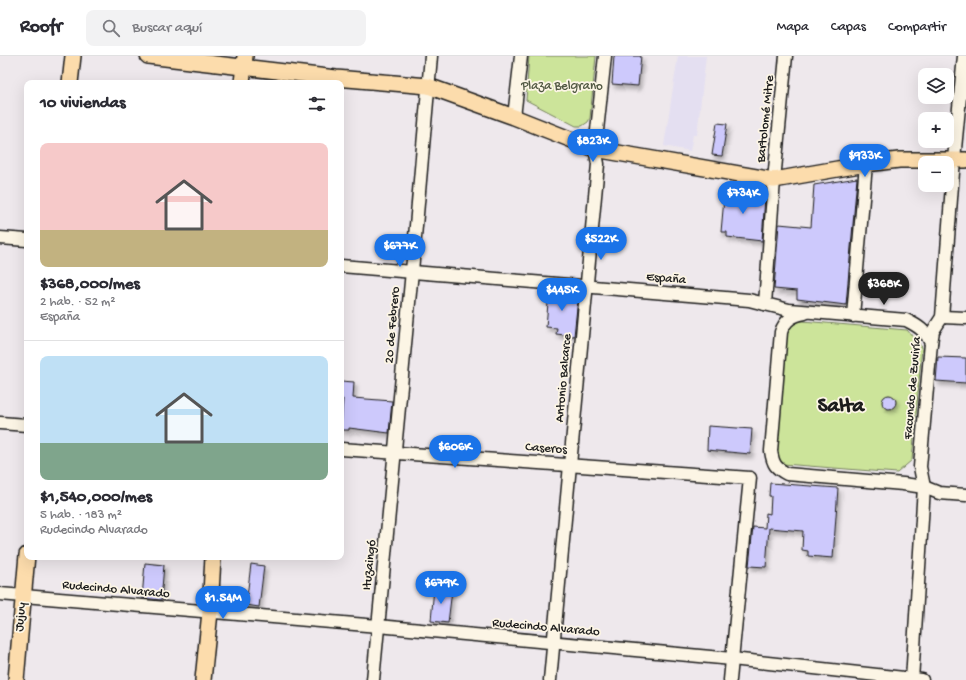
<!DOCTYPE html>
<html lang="es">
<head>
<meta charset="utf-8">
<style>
	body { margin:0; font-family:"Gochi Hand",sans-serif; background:#f2f2f3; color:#2b2b33; height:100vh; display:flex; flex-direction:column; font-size:15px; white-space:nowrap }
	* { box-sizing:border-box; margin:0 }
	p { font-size:13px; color:#7c7c81 }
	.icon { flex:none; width:22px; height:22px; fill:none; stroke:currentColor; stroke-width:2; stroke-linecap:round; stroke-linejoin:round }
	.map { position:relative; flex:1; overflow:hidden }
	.details { position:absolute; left:24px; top:24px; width:320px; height:480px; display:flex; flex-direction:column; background:#fff; border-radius:8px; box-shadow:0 4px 16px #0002 }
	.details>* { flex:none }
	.controls { position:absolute; left:918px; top:12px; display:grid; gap:8px }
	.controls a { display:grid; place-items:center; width:36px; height:36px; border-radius:8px; background:#fff; box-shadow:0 4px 16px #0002; font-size:20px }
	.price { position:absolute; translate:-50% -34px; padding:0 9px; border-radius:14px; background:#1a73e8; color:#fff; font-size:13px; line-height:26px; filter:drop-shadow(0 1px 2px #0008) }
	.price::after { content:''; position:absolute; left:50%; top:24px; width:12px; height:9px; margin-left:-6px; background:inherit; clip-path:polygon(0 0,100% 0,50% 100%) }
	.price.on { background:#222; color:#fff }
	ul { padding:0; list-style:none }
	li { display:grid; align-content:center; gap:8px; height:212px; padding:0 16px }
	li+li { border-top:1px solid #e1e1e2 }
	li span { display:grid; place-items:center; height:124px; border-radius:8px; color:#555 }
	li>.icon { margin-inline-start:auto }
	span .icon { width:72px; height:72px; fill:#fffc; stroke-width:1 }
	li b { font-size:17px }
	h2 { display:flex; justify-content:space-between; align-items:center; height:48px; padding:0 16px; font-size:17px }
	header { display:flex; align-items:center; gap:24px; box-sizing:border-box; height:56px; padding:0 20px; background:#fff; border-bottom:1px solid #e1e1e2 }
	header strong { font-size:19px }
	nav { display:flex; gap:22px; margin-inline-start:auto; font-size:14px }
	.search { width:280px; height:36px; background:#f2f2f3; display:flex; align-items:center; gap:10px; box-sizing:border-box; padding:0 14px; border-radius:8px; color:#7c7c81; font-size:15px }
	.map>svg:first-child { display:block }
	.built { fill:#e4dff1 }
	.green { fill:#cce49a; stroke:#74805b }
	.building { fill:#cdc9fc; stroke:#1c1c1c; filter:url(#shadow) }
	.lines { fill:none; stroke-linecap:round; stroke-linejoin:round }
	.minor-casing { stroke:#1c1c1c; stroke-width:15 }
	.major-casing { stroke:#1c1c1c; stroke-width:18 }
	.minor { stroke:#fcf5e5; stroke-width:12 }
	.major { stroke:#fcdcac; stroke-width:15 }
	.labels { text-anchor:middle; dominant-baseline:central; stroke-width:3.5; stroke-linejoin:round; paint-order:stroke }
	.park-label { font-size:13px; fill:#515842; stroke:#fcf5e5 }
	.street-label { font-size:13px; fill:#1c1c1c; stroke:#fcf5e5 }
	.town-label { font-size:21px; font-weight:bold; fill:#1c1c1c; stroke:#fcf5e5 }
</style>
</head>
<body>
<header>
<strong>Roofr</strong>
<div class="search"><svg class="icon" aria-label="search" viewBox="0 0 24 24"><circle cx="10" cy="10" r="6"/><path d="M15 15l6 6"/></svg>Buscar aquí</div>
<nav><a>Mapa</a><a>Capas</a><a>Compartir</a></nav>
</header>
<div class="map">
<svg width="966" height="624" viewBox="0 0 966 624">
	<defs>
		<filter id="shadow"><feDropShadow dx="2.5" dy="4" stdDeviation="2" flood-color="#0004"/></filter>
	</defs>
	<rect width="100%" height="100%" fill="#eee8ec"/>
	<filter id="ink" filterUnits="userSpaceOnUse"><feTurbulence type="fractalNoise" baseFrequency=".025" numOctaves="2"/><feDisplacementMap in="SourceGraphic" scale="8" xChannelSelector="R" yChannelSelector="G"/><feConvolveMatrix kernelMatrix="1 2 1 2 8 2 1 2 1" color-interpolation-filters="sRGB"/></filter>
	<g filter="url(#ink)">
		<polygon class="built" points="678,0 706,0 697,79 693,79 690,95 664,90"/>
		<g class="green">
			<polygon points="529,0 596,0 590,62 588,66 582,70 576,70 526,44"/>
			<polygon points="791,264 907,274 922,291 912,404 897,417 783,408 775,398 785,275"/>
		</g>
		<g class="building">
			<polygon points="614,0 641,0 638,30 612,28"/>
			<polygon points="717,67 727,68 722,100 712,99"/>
			<polygon points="857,122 846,249 797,243 797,235 774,233 779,168 811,171 814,129"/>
			<polygon points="725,132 763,138 765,140 762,185 727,181 727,176 721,176"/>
			<polygon points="549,235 574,237 578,242 574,280 556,278 557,272 546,271"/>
			<polygon points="938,301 966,302 966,327 936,325"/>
			<polygon points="341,325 354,326 353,342 392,345 389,377 349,372 349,374 341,374 343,343 341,343"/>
			<circle cx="889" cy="346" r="7"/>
			<polygon points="708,370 752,373 750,398 707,394"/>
			<polygon points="770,427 838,432 833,502 808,500 808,495 802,494 803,475 769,472 766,511 749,510 753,471 765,472 766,457 770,458 771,440 769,440"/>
			<polygon points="145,507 164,509 161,544 142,542"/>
			<polygon points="251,508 264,510 259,551 246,549"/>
			<polygon points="434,532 452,534 448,567 431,565"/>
		</g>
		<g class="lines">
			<g class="minor-casing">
				<g id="minor">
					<polyline points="514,61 521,0"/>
					<polyline points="0,182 27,184"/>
					<path d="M 341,210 L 749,244 L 789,254 L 906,264 C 918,270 926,275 931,287"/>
					<polyline points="765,248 774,124 786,0"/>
					<path d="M 805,257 C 793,259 785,264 781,276 L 771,395 C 773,409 776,412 787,418 L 903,428 L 924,431 L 939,437 L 966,439"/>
					<polyline points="853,260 866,108"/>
					<polyline points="942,261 966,262"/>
					<polyline points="0,367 27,369"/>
					<polyline points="341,393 750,422 730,624"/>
					<polyline points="0,538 378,570 732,603 922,624"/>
					<polyline points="373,624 412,215 431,0"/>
					<polyline points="550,624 598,108 595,93 605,0"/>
					<polyline points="912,624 924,431 920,411 931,287 933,275 942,261 954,103 964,0"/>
				</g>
			</g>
			<g class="major-casing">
				<g id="major">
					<polyline points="148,0 336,22 428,30 514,61 595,93 774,124 866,108 899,104 966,104"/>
					<polyline points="70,27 73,0"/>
					<polyline points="242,27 245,0"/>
					<polyline points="16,624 27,499"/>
					<polyline points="203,624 210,556 213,501"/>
				</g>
			</g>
			<use href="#minor" class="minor"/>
			<use href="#major" class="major"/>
		</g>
	</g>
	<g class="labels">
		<g class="park-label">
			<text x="562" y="30">Plaza Belgrano</text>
		</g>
		<g class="street-label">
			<text transform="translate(766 63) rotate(-84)">Bartolomé Mitre</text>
			<text transform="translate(666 223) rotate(5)">España</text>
			<text transform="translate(393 269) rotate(-85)">20 de Febrero</text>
			<text transform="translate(564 322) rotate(-85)">Antonio Balcarce</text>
			<text transform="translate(913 332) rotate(-85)">Facundo de Zuviría</text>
			<text transform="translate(546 393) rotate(4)">Caseros</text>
			<text transform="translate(370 509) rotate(-84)">Ituzaingó</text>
			<text transform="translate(116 534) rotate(5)">Rudecindo Alvarado</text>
			<text transform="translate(21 561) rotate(-85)">Jujuy</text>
			<text transform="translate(546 572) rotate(5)">Rudecindo Alvarado</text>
		</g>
		<g class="town-label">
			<text x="841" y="351">Salta</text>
		</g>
	</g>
</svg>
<div class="controls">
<a><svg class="icon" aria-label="layers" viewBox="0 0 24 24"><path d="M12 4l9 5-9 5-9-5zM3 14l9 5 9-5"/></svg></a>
<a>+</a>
<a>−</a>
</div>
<b class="price" style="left:593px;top:107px">$823K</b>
<b class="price" style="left:865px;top:122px">$933K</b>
<b class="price" style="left:743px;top:159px">$734K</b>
<b class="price" style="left:601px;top:205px">$522K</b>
<b class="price" style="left:400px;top:212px">$677K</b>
<b class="price on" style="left:884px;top:250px">$368K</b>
<b class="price" style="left:562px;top:256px">$445K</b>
<b class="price" style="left:455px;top:413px">$606K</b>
<b class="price" style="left:441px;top:549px">$679K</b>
<b class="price" style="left:223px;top:564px">$1.54M</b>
<section class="details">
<h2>10 viviendas<svg class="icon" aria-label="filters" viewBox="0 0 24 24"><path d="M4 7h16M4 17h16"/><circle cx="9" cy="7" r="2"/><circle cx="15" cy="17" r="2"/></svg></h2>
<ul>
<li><span style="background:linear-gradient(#f6c9c9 70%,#c2b280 0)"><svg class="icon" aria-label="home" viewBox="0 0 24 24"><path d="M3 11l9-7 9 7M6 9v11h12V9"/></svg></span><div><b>$368,000/mes</b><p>2 hab. · 52 m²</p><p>España</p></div></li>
<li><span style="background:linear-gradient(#bfe0f5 70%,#7fa58c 0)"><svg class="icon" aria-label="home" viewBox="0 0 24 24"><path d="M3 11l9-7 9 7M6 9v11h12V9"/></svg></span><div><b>$1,540,000/mes</b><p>5 hab. · 183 m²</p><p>Rudecindo Alvarado</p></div></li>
</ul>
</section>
</div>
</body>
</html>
